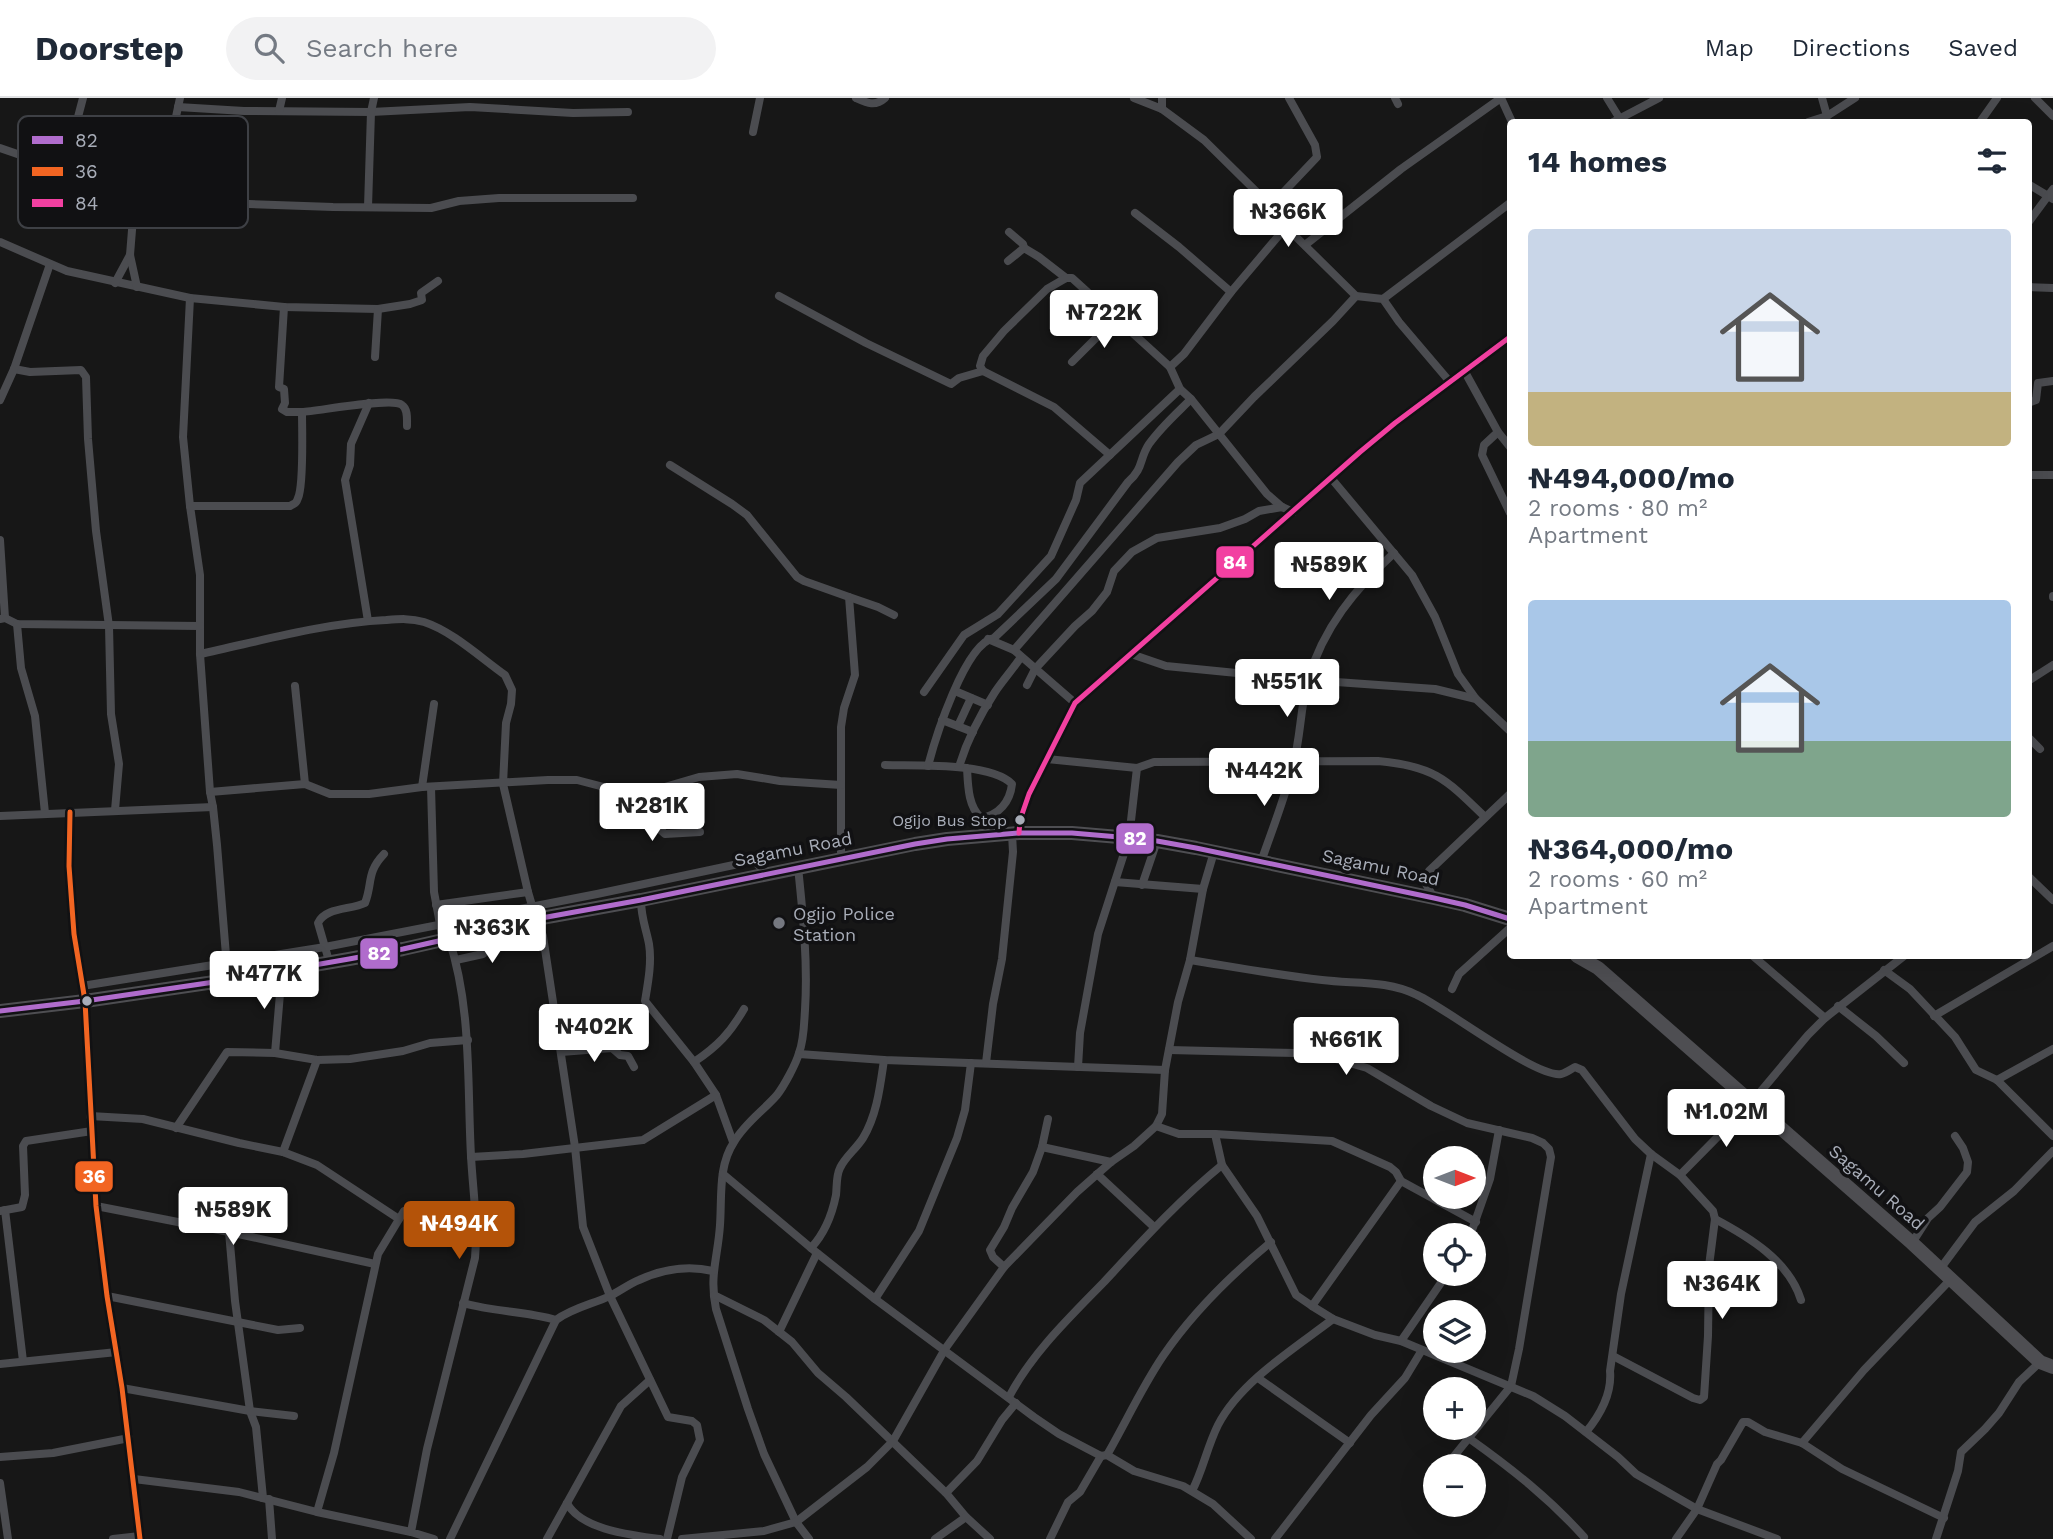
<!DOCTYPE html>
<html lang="en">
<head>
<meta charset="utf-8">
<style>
	body { margin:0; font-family:"Work Sans",sans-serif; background:#f2f2f3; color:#1f2937; height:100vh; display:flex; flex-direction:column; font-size:26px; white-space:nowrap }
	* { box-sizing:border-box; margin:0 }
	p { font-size:23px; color:#747a83 }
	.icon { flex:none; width:38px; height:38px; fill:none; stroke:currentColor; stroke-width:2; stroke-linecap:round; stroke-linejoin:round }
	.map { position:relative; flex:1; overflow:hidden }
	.drawer { position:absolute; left:1507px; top:21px; width:525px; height:840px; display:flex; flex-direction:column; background:#fff; border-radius:7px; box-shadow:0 7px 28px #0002 }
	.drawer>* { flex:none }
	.needle { width:46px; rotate:90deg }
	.fabs { position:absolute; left:1423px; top:1048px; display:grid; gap:14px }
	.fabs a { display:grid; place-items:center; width:63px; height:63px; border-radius:50%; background:#fff; box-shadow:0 7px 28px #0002; font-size:35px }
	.price { position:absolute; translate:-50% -60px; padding:0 16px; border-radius:7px; background:#fff; color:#222; font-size:23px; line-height:46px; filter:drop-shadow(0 2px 4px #0008) }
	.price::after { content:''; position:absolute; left:50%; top:42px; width:21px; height:16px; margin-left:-10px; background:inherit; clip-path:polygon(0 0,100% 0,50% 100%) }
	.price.active { background:#b45309; color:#fff }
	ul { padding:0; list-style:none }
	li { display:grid; align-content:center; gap:14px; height:371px; padding:0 21px }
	li span { display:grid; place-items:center; height:217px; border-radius:7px; color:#555 }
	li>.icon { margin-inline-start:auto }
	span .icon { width:126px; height:126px; fill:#fffc; stroke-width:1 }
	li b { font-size:30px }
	h2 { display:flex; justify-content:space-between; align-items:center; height:84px; padding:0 21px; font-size:30px }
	header { display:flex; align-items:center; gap:42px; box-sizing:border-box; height:98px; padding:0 35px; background:#fff; border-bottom:2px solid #e0e1e3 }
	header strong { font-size:33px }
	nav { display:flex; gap:38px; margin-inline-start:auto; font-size:24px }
	.search { width:490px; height:63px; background:#f2f2f3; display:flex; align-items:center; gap:18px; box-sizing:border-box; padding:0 24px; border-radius:38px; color:#747a83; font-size:26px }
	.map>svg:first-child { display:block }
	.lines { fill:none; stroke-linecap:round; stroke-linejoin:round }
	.minor { stroke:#4b4c50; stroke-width:8 }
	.trunk { stroke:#4e4e52; stroke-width:14 }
	.bus-1-casing { stroke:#111113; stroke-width:10 }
	.bus-2-casing { stroke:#111113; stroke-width:10 }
	.bus-3-casing { stroke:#111113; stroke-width:10 }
	.bus-1 { stroke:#b06ccc; stroke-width:5 }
	.bus-2 { stroke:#f26522; stroke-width:5 }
	.bus-3 { stroke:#f240a1; stroke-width:5 }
	.bus-dot { fill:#a8adb8; stroke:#111113; stroke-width:2.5 }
	.poi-dot { fill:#757880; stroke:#111113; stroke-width:2.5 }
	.labels { text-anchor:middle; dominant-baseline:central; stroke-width:7; stroke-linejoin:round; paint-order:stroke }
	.bus-label { font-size:16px; fill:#a8adb8; stroke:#111113; text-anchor:end }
	.street-label { font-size:18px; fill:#a8adb8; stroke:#111113 }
	.poi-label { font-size:18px; fill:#a8adb8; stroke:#111113; text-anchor:start }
	.key { fill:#111113; stroke:#3e4045; stroke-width:2 }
	.key-label { font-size:19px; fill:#a8adb8 }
	.line-badge { stroke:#111113; stroke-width:2.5 }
	.badge-label { font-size:19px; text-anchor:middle; font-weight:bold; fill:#fff }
</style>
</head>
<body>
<header>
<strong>Doorstep</strong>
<div class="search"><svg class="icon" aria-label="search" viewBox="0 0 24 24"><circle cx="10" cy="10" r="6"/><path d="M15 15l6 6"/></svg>Search here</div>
<nav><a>Map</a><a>Directions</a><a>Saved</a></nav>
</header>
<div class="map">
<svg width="2053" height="1441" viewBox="0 0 2053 1441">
	<rect width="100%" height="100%" fill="#171717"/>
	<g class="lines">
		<g class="minor">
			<path d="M 856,0 C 867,5 875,9 885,0"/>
			<polyline points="1134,0 1162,11 1204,42 1274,111 1286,129 1356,198 1383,201 1399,224 1450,284"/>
			<polyline points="1162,0 1162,11"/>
			<polyline points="1395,0 1398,6"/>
			<polyline points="1501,0 1512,24"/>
			<polyline points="1607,0 1620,21"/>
			<polyline points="1822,0 1827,18"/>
			<polyline points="2035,0 2053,18"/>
			<polyline points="178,9 244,13 371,14 470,9 573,15 628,14"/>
			<polyline points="279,13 282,0"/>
			<polyline points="1613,24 1659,0"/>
			<polyline points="1808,24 1827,18 1855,0"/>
			<polyline points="1980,24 1997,0"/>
			<polyline points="753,34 760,0"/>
			<polyline points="0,50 64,72 102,89 134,107"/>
			<polyline points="64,72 83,0"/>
			<polyline points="2028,86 2053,101"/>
			<polyline points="158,103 180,0"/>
			<polyline points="368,109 371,14 374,0"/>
			<polyline points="1274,111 1279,99 1317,59 1315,47 1289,0"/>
			<polyline points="1135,115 1179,149 1231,194"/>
			<polyline points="2028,125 2053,91"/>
			<polyline points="1009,134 1023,146 1024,150"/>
			<polyline points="0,144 67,173 190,200 284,209 378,211 410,206 422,202 421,195 438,183"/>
			<polyline points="1305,147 1401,71 1501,0"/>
			<polyline points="1008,163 1024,150 1039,159 1066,180"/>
			<polyline points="115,185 130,157"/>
			<polyline points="137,189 130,157 134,107 158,103 333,109 431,110 459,103 499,100 633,100"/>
			<polyline points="2028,189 2053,190"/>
			<polyline points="779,198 866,245 951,286 959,280 983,273 1054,309 1110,357"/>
			<polyline points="190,200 183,339 190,408 200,477 200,556 210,694 213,709 217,747 228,882"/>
			<polyline points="1383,201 1510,105"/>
			<polyline points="284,209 279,289 284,291 285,305 282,311 287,314 302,314"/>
			<polyline points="375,259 378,211"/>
			<polyline points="1072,264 1116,220"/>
			<polyline points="1170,269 1184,256 1231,194 1286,129"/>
			<polyline points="14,271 30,274 81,272 86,279 88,341 96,433 109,528 111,616 119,666 115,712"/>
			<polyline points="983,273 980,268 983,258 1004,233 1047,191 1066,180 1072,180 1170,269 1180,291 1191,301 1267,396 1282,409 1293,414"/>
			<polyline points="1465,274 1498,334 1510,349"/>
			<polyline points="0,302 14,271 50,166"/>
			<polyline points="2028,305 2036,302 2038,285 2053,283"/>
			<polyline points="1498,334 1484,347 1482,357 1510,415"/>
			<polyline points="670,367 732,406 747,417 797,479 804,483 849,499 855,577 844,610 841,629 841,761"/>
			<polyline points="2028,377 2053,377"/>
			<polyline points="1331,380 1412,477 1435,519 1458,576 1476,601"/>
			<path d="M 190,408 L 290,408 C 295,405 296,406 298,400 C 304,387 302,332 302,314 C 319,313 392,299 402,307 C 408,311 407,321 407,328"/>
			<polyline points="0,442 5,520"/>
			<polyline points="2053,498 2053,499"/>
			<polyline points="849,499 878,509 894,517"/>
			<polyline points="0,521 5,520 17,526 200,528"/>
			<polyline points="368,523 345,382 350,367 351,346 369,305"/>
			<polyline points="17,526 21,570 35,618 45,715"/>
			<polyline points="988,541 1014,552 1075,605"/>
			<polyline points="1014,552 1178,364 1196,347 1219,336 1254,299 1333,223 1356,198"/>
			<path d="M 200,556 C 261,543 324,525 386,522 C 399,521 411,520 424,524 C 452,533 481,560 505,577 L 512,592 L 511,606 L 506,625 L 503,686 L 528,794 L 536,821 L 543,838 L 575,1049 L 583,1129 L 610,1198 L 668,1319 L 692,1323 L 697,1327 L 700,1342 L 682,1379 L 667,1441"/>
			<polyline points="1131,556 1166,568 1308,582 1435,591 1476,601 1510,633"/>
			<polyline points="2028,583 2053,567"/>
			<polyline points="1027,587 1035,571 1075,528 1092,513 1107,494 1114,473 1132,454 1157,440 1220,430 1245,421 1259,413 1282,409"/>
			<polyline points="295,588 305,686"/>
			<polyline points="955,593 988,607"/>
			<polyline points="924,594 964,537 998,516 1051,458 1076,402 1080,385 1180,291"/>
			<polyline points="942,622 973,634"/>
			<polyline points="958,628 971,600"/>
			<polyline points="2028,639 2040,651"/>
			<path d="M 1047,661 L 1137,670 L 1154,664 L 1378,663 C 1434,668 1446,681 1485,719"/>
			<path d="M 885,667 C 916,668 990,664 1012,686 C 1010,704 999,717 981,720 C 968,708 968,688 967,670"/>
			<path d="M 928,668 C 935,641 965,545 994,540 L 1056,481 L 1128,384 C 1144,370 1139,361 1149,346 C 1161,329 1177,315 1191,301"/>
			<path d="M 959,669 C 967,642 980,617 995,594 C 1003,582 1013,571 1021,559"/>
			<polyline points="422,689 434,606"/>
			<polyline points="431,689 434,794 443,842"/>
			<polyline points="210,694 305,686 330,696 369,696 422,689 548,682 577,682 623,694 634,695 651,693 699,679 737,676 780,683 841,687"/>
			<polyline points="634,695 648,710 655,727 665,736 700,734"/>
			<polyline points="70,714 69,768 74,836 85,903 96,1108 107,1198 122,1290 140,1441"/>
			<polyline points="0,718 213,709"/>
			<polyline points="1019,735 1020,722 1029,696 1075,605 1360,354 1395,325 1510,239"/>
			<path d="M 1261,764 C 1272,732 1285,700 1293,667 C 1301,639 1300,610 1308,582 C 1323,530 1355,491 1394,455"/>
			<path d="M 798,769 C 803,817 808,864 805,912 C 804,926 804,942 799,955 C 796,966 784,988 777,997 C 763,1013 745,1025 734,1044 C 718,1068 722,1099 720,1127 C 718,1159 709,1177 716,1211 L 748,1311 L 764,1356 L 796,1424 L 809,1441"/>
			<polyline points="2028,778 2053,802"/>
			<polyline points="1115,784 1203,791"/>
			<polyline points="1142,787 1157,743"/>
			<polyline points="1434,800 1426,786 1429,773 1510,696"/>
			<path d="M 641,802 C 641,820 646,830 649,846 C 652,864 648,885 645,903 L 694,964 L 716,997 L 733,1044"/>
			<polyline points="436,807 528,794"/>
			<polyline points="1753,858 1825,920"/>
			<polyline points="456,862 483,856 482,834"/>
			<path d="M 1190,862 C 1234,869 1278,877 1322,882 C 1354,886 1387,882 1417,897 C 1446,910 1536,980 1561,976 C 1566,975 1571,971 1575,969 L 1582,972 L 1635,1041 L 1651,1056 L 1680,1077 L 1713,1113 L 1715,1121 L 1709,1168 L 1708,1238 L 1704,1299 L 1700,1302 L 1693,1300 L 1613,1258"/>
			<path d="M 329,863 L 318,825 C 325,809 351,812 365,805 C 373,784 366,775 384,756"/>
			<polyline points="1884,872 1910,891 1955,939 1976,972 1997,982 2053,1038"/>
			<polyline points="82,888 325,849 597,796 743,765 755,764 760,769 763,776"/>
			<polyline points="1452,891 1459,876 1510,830"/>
			<polyline points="1838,908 1876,938 1904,965"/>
			<polyline points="1934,918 2053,848"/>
			<polyline points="1169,952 1296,955 1325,958 1367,970 1431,1008 1467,1025 1532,1040 1543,1045 1549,1051 1551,1059 1519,1251 1511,1288 1446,1368"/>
			<polyline points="561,954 612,950 620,957 628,958 634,969"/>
			<polyline points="275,955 282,872"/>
			<polyline points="799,956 884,962 1165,972"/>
			<path d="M 694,964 C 718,948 730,935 744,911"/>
			<polyline points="986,965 993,906 1002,861 1013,754 1012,736"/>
			<polyline points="1078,969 1080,935 1098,836 1129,740 1137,670"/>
			<polyline points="1997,982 2053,951"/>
			<polyline points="90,1018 143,1021 239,1045 283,1054 317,1067 399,1121"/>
			<polyline points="1156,1028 1162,1016 1165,972 1178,904 1190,862 1203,791 1214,754"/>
			<polyline points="176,1030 227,954 275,955 317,962 350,961 403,953 430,945 468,942"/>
			<polyline points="1215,1036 1222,1067 1257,1118 1296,1197 1312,1208 1333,1221 1375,1237 1401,1243 1533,1298 1565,1318 1618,1359 1636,1376 1697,1411 1777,1441"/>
			<polyline points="1042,1049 1111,1064"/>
			<polyline points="283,1054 317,962"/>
			<polyline points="471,1059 523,1056 643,1042 716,997"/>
			<polyline points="723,1076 817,1155 875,1201 1034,1319 1059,1336 1101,1358 1107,1357 1134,1373 1183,1388 1213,1406 1251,1441"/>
			<polyline points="1097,1076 1154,1129"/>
			<polyline points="1680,1077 1751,1005 1808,937 1825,920 1904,858"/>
			<polyline points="96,1108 229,1134 375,1166"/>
			<polyline points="5,1112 23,1263"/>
			<polyline points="0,1113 22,1109 25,1097 23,1048 26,1043 92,1033"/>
			<path d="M 1715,1121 C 1749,1139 1789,1163 1801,1202"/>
			<polyline points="229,1134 235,1203 250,1313 256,1329 263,1400"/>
			<polyline points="1470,1138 1490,1081 1499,1032"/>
			<polyline points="1912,1145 1928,1120 1940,1109 1967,1074 1968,1064 1963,1050 1955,1038"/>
			<path d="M 811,1150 C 825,1135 832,1117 836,1097 C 837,1088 836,1078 840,1070 C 845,1059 856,1051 863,1040 C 877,1017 880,989 884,962"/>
			<polyline points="1004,1169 993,1159 990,1152 1004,1129 1012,1110 1033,1074 1042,1049 1048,1021"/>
			<polyline points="1940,1171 1975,1124 2014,1093 2053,1053"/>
			<polyline points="714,1197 764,1222 792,1244 818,1275 846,1299 946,1395 966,1419 990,1441"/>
			<polyline points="107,1198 278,1232 300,1230"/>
			<polyline points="875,1201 919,1133 957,1040 965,1012 971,965"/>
			<path d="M 463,1205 C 494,1214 525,1213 556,1222"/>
			<polyline points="1312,1208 1401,1083"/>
			<polyline points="779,1234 817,1155"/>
			<polyline points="1401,1243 1447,1176"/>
			<polyline points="0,1266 117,1254"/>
			<polyline points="1258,1280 1350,1345"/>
			<polyline points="122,1290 250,1313 294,1318"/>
			<path d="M 1009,1299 C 1032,1255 1070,1219 1104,1184 C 1142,1143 1179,1102 1222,1067"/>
			<path d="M 1586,1334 C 1600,1317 1612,1295 1610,1273 L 1621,1196 L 1651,1056"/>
			<path d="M 1470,1341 C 1512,1371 1549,1400 1584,1439"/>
			<polyline points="1802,1345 1864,1272 1952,1180"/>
			<path d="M 1107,1357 C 1126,1324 1142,1289 1163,1258 C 1193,1214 1231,1177 1271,1144"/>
			<polyline points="0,1359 53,1355 129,1340"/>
			<polyline points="134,1381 239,1394 317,1414 411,1434"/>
			<polyline points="0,1385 8,1441"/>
			<path d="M 1192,1393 C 1203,1372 1207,1349 1218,1327 C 1240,1284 1295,1250 1333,1221"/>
			<polyline points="946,1395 977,1363 1002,1322 1016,1305"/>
			<polyline points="269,1401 272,1441"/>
			<path d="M 567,1405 C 581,1432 632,1437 660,1441"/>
			<polyline points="317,1414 334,1355 378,1156 404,1113 419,1110 477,1129"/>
			<polyline points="113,1441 140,1438"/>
			<path d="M 434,1441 L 411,1434 L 427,1351 L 475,1160 C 478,1124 473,1094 471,1058 C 467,985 472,911 449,841"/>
			<path d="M 450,1441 L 556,1222 C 572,1210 593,1206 610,1198 C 620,1193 629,1186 639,1182 C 663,1171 687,1167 713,1173"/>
			<polyline points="547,1441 621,1308 650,1282"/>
			<polyline points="682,1441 764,1433 796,1424 867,1369 893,1343 945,1251 1004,1169 1077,1094 1111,1064 1134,1048 1156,1028 1179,1036 1215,1036 1332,1043 1390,1069 1396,1074 1401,1083 1476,1124"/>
			<polyline points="935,1441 966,1419"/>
			<polyline points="1050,1441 1068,1404 1080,1394 1101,1358"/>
			<polyline points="1275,1441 1371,1317 1405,1280 1422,1252"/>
			<polyline points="1676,1441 1697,1411 1717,1366 1721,1362 1743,1324 1748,1324 1765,1334 1802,1345 1842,1371 1944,1420"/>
			<polyline points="1936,1441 1958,1373 1961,1354 1985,1331 1999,1315 2019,1284 2040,1264"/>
		</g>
		<g class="trunk">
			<polyline points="1577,858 1598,870 1912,1145 2040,1264 2053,1269"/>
			<polyline points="0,913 85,903 228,882 349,861 403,851 536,821 641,802 915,746 947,741 1019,735 1072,735 1119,739 1157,743 1196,750 1434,800 1465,807 1510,821"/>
		</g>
		<g class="bus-1-casing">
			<polyline id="bus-1" points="0,913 85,903 228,882 349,861 403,851 536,821 641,802 915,746 947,741 1019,735 1072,735 1119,739 1157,743 1196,750 1434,800 1465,807 1510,821"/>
		</g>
		<g class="bus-2-casing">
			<polyline id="bus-2" points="70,714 69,768 74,836 85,903 96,1108 107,1198 122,1290 140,1441"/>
		</g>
		<g class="bus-3-casing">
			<polyline id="bus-3" points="1019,735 1020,722 1029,696 1075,605 1360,354 1395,325 1510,239"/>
		</g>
		<use href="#bus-1" class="bus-1"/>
		<use href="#bus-2" class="bus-2"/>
		<use href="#bus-3" class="bus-3"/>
	</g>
	<g class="bus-dot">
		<circle cx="1020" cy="722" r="6"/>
		<circle cx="87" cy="903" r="6"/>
	</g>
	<circle class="poi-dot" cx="779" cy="825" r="7"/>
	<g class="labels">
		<g class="bus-label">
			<text x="1007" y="722">Ogijo Bus Stop</text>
		</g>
		<g class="street-label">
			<text transform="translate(793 751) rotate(-11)">Sagamu Road</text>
			<text transform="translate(1381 769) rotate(12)">Sagamu Road</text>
			<text transform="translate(1877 1089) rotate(41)">Sagamu Road</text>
		</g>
		<g class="poi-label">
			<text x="793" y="815">Ogijo Police<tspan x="793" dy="21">Station</tspan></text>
		</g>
	</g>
	<rect x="18" y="18" width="230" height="112" rx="10" class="key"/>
	<rect x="32" y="38" width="31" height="8" fill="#b06ccc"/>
	<rect x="32" y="69" width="31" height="9" fill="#f26522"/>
	<rect x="32" y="101" width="31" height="8" fill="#f240a1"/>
	<g class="key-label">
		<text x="75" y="49">82</text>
		<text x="75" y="80">36</text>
		<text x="75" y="112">84</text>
	</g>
	<g class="line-badge">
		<rect x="1215" y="447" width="40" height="34" rx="7" fill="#f240a1"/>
		<rect x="1115" y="724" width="40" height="33" rx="7" fill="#b06ccc"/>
		<rect x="359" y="839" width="40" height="33" rx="7" fill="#b06ccc"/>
		<rect x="74" y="1062" width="40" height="33" rx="7" fill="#f26522"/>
	</g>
	<g class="badge-label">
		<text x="1235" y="471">84</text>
		<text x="1135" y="747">82</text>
		<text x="379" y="862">82</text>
		<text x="94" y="1085">36</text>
	</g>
</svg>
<div class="fabs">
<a><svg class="needle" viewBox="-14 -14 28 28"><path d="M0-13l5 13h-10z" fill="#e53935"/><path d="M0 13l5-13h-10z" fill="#747a83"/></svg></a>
<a><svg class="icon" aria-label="locate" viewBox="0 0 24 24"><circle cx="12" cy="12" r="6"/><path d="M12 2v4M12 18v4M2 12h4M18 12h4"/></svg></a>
<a><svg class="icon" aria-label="layers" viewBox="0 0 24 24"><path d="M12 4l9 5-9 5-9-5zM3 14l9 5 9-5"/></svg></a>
<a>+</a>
<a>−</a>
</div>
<b class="price" style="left:1288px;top:151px">₦366K</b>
<b class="price" style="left:1104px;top:252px">₦722K</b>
<b class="price" style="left:1329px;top:504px">₦589K</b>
<b class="price" style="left:1287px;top:621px">₦551K</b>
<b class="price" style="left:1264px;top:710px">₦442K</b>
<b class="price" style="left:652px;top:745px">₦281K</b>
<b class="price" style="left:492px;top:867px">₦363K</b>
<b class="price" style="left:264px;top:913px">₦477K</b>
<b class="price" style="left:594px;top:966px">₦402K</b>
<b class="price" style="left:1346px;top:979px">₦661K</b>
<b class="price" style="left:1726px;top:1051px">₦1.02M</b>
<b class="price" style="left:233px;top:1149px">₦589K</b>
<b class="price active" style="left:459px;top:1163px">₦494K</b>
<b class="price" style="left:1722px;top:1223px">₦364K</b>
<section class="drawer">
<h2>14 homes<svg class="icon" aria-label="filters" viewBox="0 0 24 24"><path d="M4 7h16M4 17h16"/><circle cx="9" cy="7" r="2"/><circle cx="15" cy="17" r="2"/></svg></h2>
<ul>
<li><span style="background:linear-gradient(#c9d6e8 75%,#c2b280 0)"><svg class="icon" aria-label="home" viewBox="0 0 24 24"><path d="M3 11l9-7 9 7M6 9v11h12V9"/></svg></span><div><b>₦494,000/mo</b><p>2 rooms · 80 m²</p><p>Apartment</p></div></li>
<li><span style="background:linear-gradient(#a9c7e8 65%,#7fa58c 0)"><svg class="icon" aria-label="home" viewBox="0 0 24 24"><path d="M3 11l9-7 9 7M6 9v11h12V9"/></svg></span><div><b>₦364,000/mo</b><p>2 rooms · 60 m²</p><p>Apartment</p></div></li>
</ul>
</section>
</div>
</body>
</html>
